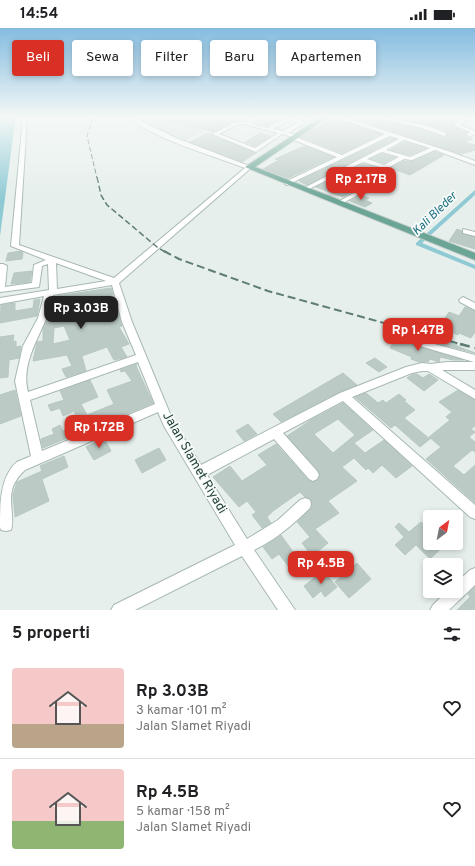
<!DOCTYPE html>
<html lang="id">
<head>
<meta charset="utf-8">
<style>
	body { margin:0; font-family:Overpass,sans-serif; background:#f2f2f2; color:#202124; height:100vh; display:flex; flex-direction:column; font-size:15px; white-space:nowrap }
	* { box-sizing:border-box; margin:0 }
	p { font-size:13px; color:#757577 }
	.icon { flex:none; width:22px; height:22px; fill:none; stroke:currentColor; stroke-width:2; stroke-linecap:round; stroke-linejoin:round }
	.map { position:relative; height:582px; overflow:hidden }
	.side { display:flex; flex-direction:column; background:#fff; flex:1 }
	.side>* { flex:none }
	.banner { position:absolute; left:12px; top:12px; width:451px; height:36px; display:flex; gap:8px }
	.needle { width:26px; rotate:32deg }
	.controls { position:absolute; left:423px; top:482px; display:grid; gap:8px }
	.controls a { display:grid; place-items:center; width:40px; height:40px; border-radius:4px; background:#fff; box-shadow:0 2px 6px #0003; font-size:20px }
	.price { position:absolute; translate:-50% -34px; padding:0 9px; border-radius:8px; background:#d93025; color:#fff; font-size:13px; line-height:26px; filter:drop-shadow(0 1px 2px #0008) }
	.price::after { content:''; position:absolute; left:50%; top:24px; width:12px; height:9px; margin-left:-6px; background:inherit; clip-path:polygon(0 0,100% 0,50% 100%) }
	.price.selected { background:#222; color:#fff }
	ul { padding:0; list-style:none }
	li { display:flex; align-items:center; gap:12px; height:100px; padding:0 12px }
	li+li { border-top:1px solid #e0e0e0 }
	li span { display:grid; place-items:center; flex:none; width:112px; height:80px; border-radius:4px; color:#555 }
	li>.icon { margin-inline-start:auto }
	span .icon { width:48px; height:48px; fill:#fffc; stroke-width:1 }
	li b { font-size:17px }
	h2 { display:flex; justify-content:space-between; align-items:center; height:48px; padding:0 12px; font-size:17px }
	.chip { padding:0 14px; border-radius:4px; background:#fff; box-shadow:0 2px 6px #0003; font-size:14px; line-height:36px }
	.chip.selected { background:#d93025; color:#fff }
	.status { display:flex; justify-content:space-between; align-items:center; height:28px; padding:0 20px; background:#fff; direction:ltr }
	.status svg { height:11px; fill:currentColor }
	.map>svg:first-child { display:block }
	.built { fill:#d4dfda }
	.water { fill:#8ec9d4 }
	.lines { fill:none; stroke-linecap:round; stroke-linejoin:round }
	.canal { fill:#8ec9d4; fill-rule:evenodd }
	.building { fill:#bbcac4; stroke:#b8c9c2; fill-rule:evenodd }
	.minor-casing { stroke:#a8b8b2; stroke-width:2 }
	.major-casing { stroke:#c2cac8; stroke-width:2 }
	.minor { fill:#fff; fill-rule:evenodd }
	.major { fill:#6aa596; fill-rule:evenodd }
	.rail-far3 { stroke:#5f7d75; stroke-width:1; stroke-dasharray:5 2.5; stroke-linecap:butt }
	.rail-far2 { stroke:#5f7d75; stroke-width:1.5; stroke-dasharray:6 3; stroke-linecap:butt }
	.rail-far1 { stroke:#5f7d75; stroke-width:2; stroke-dasharray:8 4; stroke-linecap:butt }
	.rail { stroke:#5f7d75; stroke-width:2.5; stroke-dasharray:10 5; stroke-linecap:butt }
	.labels { text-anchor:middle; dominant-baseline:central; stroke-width:3.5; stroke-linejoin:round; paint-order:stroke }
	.water-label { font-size:12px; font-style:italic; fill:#1c6f80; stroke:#f7fbf9 }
	.near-street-label { font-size:13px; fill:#24423a; stroke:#f7fbf9 }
</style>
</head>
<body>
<div class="status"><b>14:54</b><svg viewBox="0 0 49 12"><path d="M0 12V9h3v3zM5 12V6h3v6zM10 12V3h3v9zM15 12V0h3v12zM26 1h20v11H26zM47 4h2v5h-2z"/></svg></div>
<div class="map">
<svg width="475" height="582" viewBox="0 0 475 582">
	<rect width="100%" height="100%" fill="#e6efeb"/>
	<polygon class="built" points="134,90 228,90 186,112 144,96"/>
	<polygon class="water" points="0,90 15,90 15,94 0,208"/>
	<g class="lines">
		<polygon class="canal" points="475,162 475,167 422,215 475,237 475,241 416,217 416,215"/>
	</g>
	<g class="building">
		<polygon points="161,90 196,91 250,90 233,94 213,104 180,94 176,96 161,92"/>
		<polygon points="261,90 283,90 268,98 255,95"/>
		<polygon points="333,90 337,90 381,106 342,125 301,109"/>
		<polygon points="352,90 377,90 422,101 443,109 448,105 441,101 397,90 462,90 452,98 467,104 465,108 472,111 464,114 475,117 475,122 461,126"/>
		<polygon points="207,105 255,125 256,125 242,134 190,114"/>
		<polygon points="260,105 271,108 255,118 245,114"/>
		<polygon points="390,110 395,111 307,157 299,153"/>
		<polygon points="404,114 426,120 410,127 390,122"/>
		<polygon points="304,118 333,129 288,150 263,141 279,132 275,131"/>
		<polygon points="435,124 444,127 410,147 390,140 404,133 413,133"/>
		<polygon points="382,126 395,129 384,135 371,131"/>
		<polygon points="363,136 378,140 378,147 374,149 376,149 343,169 316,159"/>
		<polygon points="360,167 369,170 365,172 372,175 365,179 350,173"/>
		<polygon points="457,201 462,203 463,206 475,209 475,221 449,213"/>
		<polygon points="21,223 23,225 22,231 6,233 8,225"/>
		<polygon points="32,243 30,254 11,256 14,245"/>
		<path d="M 111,260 L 113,267 L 107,268 L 108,281 L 115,280 L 116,286 L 118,286 L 122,298 L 119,299 L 129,316 L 121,319 L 127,329 L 114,332 L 107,319 L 82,328 L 86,343 L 66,349 L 62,341 L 72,338 L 67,327 L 33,333 L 37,314 L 43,313 L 43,301 L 52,276 L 56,276 L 57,268 ZM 64,298 L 70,312 L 53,316 L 54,300 Z"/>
		<polygon points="40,271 37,288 0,295 1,277 15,275 15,283 33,280 34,272"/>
		<polygon points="465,279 475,283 475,304 471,310 459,305 458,307 439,299 449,284 459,288"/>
		<polygon points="416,304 457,317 457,318 475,325 416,310 413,311"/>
		<polygon points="14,307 13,314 16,313 16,319 21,318 19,330 9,332 8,349 0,350 0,309"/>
		<polygon points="397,308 410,313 410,315 413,317 464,332 453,332 440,329 439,334 430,331 428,334 419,334 411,331 412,329 390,320"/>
		<polygon points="375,330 387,339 379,344 366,335"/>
		<polygon points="137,336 136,338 153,375 43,420 41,411 54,406 52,401 60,397 63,403 79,396 74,383 63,388 60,380 51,383 48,377 64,372 60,363 90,352 98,369 81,376 87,387 114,376 107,362 132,353 125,343 121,344 120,342"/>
		<polygon points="343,345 357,357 339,364 281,394 273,386"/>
		<polygon points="413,346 417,346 423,350 429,346 438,352 424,363 407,350"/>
		<polygon points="15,362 21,388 0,396 0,367"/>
		<polygon points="458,362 475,372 475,398 471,401 475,404 469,409 475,414 475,424 472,422 453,438 464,447 475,437 475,475 426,431 441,419 429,409 450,392 446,389 452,384 439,374"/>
		<polygon points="366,365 378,375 383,372 386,375 399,366 406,372 404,373 415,382 404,390 430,411 420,419 395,397 391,400 355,369"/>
		<path d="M 343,375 L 373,402 L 354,415 L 365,425 L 384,412 L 412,438 L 396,450 L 382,437 L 373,445 L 368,440 L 366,442 L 354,430 L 342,439 L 357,453 L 328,473 L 339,485 L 315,501 L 328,515 L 312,528 L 302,515 L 310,509 L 297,494 L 311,480 L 312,476 L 311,471 L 305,469 L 300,464 L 273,483 L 267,489 L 271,495 L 262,500 L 252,487 L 256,484 L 247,473 L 239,479 L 213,449 L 230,438 L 242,453 L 267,437 L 258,427 L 276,416 L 308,452 L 312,454 L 318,452 L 320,448 L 318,442 L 287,408 L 311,392 ZM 338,391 L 355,407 L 333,425 L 314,406 Z"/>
		<polygon points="248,396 257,406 244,413 236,403"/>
		<polygon points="104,410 111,423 94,432 86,419"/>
		<polygon points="159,420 166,432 142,445 135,432"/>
		<polygon points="64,428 68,439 42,451 49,473 15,489 13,467 17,454 42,443 40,438"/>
		<polygon points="421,494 430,502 430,515 447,515 430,531 416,517 405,527 395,517 404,509 395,499 399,495 409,504"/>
		<polygon points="281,507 301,535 292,543 279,526 272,531 263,519"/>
		<polygon points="357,535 371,551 349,570 335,554"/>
		<polygon points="323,543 337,559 325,569 321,563 313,570 304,558"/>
		<polygon points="475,559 475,582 457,582 470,569 468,566"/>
	</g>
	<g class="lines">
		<g class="minor-casing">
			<g id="minor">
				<path d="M 23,90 L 27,90 L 19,217 L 114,250 L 245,140 C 211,127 157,112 129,90 L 135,90 L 176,110 L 252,139 L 119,255 L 132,294 L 173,393 L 201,437 L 340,365 L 406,339 L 422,335 L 430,336 L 448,334 L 474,334 L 413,316 L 411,314 L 416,311 L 475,327 L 475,342 L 442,342 L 475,362 L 475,371 L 428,343 L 422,343 L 412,345 L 352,369 L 475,477 L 475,491 L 470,489 L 343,373 L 283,405 L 317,443 L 319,447 L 317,451 L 313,453 L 309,451 L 274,411 L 207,447 L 247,511 L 278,492 L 300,472 L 305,470 L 310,472 L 311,476 L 310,480 C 291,498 278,510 254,522 L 295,582 L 278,582 L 242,528 L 135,582 L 111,582 L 114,577 L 235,517 L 164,398 L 158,384 L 25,442 C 10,456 10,466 12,486 C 12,492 13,496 11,502 L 6,503 L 1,502 L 0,499 C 0,477 0,448 17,434 C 21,432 27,430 31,428 L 15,353 L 23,318 L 38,290 L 44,268 L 0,276 L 0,270 L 49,262 L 48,236 L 42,238 L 39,259 L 0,264 L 0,236 L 3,236 L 7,238 L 5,259 L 32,255 L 34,237 L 46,232 L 11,218 ZM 56,235 L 106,253 L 57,261 ZM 112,257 L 122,294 L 136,327 L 28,364 C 21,338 36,315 46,291 C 49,283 51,275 53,267 ZM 138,334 L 155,376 L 42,423 L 30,372 Z"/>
				<path d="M 254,90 L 260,90 L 251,96 L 268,100 C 282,91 287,88 304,93 L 304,95 L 288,105 L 298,107 L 299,108 L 296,109 L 342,127 L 385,106 L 338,90 L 346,90 L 448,123 L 475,133 L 475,137 L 435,122 L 412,132 L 404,131 L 384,142 L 388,148 L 385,151 L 340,177 L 338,176 L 338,174 L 381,149 L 378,144 L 380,139 L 363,134 L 307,162 L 302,161 L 399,111 L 390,108 L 287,157 L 285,156 L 285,154 L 337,129 L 291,111 L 290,110 L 292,109 L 282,106 L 256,124 L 212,106 L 234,95 L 246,94 ZM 289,92 L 298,94 L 283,103 L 273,101 ZM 243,96 L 278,105 L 255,120 L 219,106 L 237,97 ZM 404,112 L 430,120 L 410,129 L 386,122 ZM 382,124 L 399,129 L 384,137 L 367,131 Z"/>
				<polygon points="313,90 320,90 323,92 321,93"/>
				<path d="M 378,90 C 395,90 433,97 447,106 L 444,108 L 422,100 Z"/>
				<polygon points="465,90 471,90 459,97 475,103 475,106 471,108 466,107 470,104 453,97"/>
				<polygon points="463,201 475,204 475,208 463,205"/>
				<polygon points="463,269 475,275 475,282 460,274 459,272"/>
				<polygon points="475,540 475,557 449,582 430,582 433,577 447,563 456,563 456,555 470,542"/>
			</g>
		</g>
		<g class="major-casing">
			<polygon id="major" points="319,90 327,90 255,139 475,225 475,232 245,139"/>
		</g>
		<use href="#minor" class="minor"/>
		<use href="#major" class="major"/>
		<polyline class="rail-far3" points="93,90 87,108 97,150"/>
		<polyline class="rail-far2" points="97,149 101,167 107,177 157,219 165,224"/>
		<polyline class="rail-far1" points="164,223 179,231 268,263 464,317"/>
		<polyline class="rail" points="460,316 475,320"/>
	</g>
	<linearGradient id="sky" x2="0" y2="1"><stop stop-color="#84bce0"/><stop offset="0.52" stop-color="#f4f8f6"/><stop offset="1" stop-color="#f4f8f6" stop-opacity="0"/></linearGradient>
	<rect width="475" height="172" fill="url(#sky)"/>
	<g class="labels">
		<g class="water-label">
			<text transform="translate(435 186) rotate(-44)">Kali Bleder</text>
		</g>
		<g class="near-street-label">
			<text transform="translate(194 435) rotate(60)">Jalan Slamet Riyadi</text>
		</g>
	</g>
</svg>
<div class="controls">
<a><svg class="needle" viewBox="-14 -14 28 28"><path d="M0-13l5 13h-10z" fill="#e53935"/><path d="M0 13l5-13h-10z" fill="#757577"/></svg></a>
<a><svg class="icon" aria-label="layers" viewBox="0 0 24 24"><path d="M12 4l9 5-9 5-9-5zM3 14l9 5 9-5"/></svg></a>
</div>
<b class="price" style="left:361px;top:173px">Rp 2.17B</b>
<b class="price selected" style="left:81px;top:302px">Rp 3.03B</b>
<b class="price" style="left:418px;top:324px">Rp 1.47B</b>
<b class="price" style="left:99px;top:421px">Rp 1.72B</b>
<b class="price" style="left:321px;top:557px">Rp 4.5B</b>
<div class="banner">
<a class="chip selected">Beli</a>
<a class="chip">Sewa</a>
<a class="chip">Filter</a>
<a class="chip">Baru</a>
<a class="chip">Apartemen</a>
</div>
</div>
<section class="side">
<h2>5 properti<svg class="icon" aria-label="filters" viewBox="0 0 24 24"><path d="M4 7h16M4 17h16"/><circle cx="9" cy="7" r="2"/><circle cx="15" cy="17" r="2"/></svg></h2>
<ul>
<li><span style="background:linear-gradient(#f6c9c9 70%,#b9a48a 0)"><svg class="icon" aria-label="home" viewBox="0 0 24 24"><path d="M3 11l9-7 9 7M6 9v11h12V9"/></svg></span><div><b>Rp 3.03B</b><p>3 kamar · 101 m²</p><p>Jalan Slamet Riyadi</p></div><svg class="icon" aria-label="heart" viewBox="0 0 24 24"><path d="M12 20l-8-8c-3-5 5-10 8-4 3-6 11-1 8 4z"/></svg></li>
<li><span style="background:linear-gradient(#f6c9c9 65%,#8fb573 0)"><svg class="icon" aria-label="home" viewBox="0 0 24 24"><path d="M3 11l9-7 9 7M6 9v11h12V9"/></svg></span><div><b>Rp 4.5B</b><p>5 kamar · 158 m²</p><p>Jalan Slamet Riyadi</p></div><svg class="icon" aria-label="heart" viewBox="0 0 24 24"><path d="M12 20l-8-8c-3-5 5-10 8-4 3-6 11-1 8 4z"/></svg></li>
</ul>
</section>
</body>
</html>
